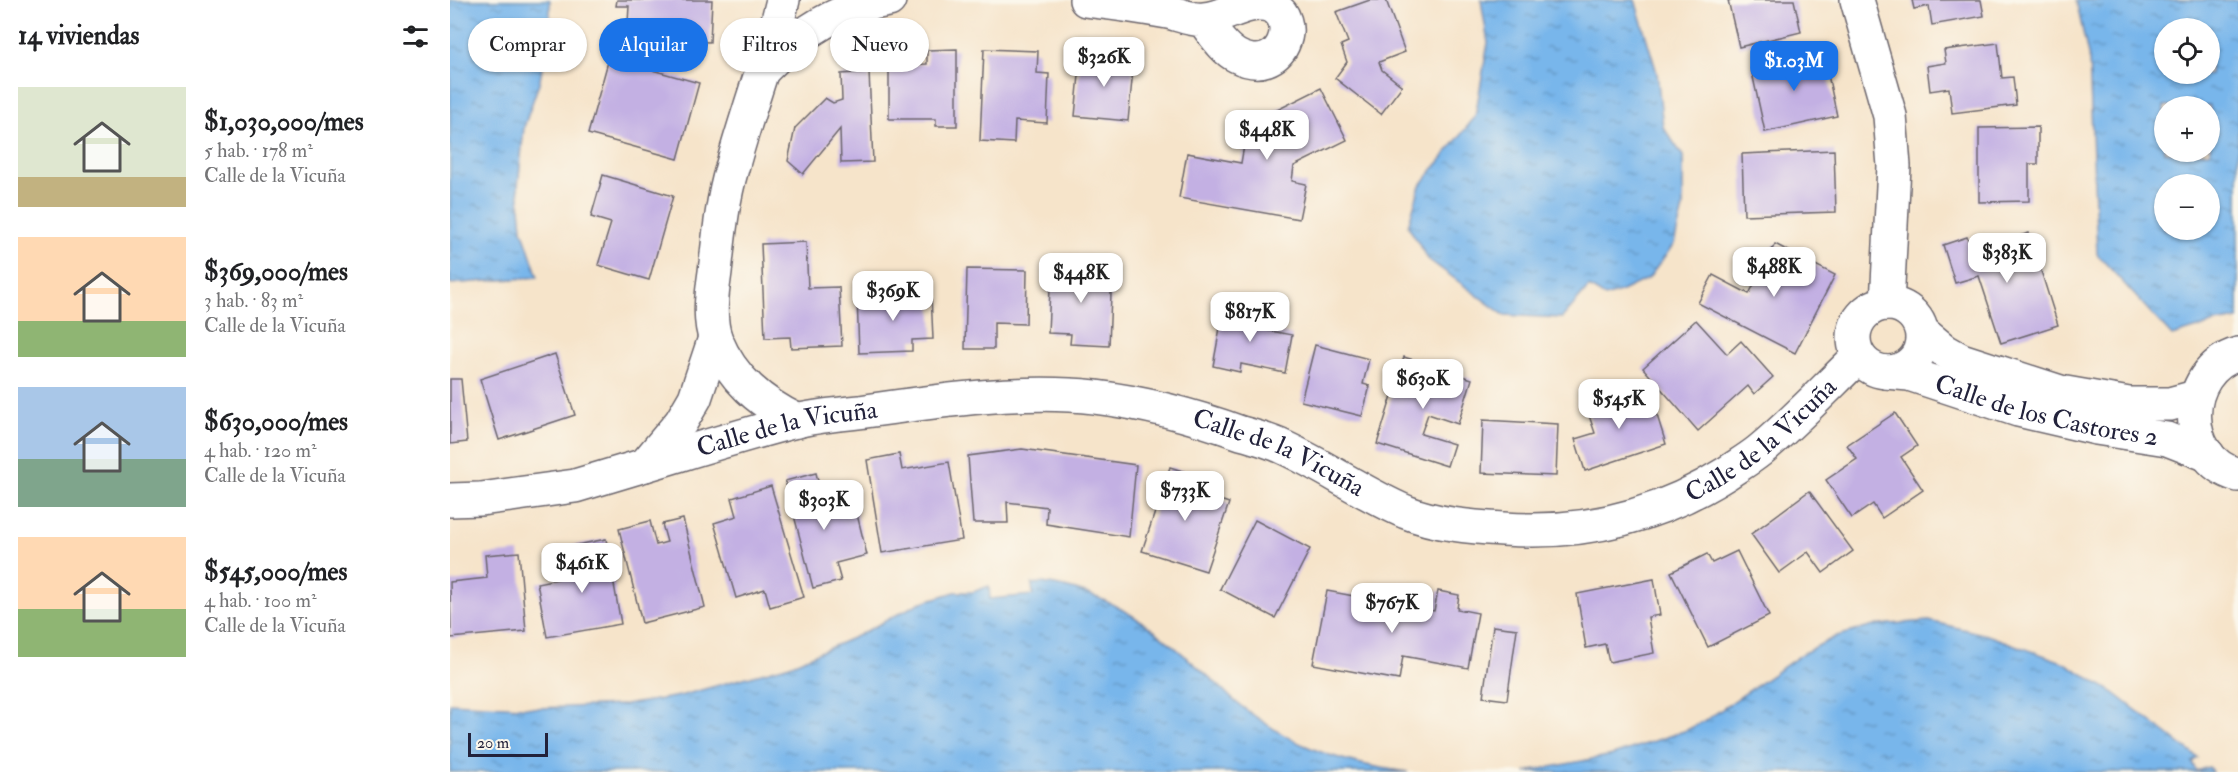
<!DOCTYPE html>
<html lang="es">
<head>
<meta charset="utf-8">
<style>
	body { margin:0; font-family:"IM FELL Double Pica",serif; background:#f2f2f2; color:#202124; height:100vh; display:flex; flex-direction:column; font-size:22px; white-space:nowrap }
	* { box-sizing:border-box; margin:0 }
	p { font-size:20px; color:#757577 }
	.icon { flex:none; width:33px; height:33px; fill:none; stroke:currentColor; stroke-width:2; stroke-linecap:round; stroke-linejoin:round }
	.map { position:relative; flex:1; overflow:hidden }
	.drawer { display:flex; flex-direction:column; background:#fff; width:450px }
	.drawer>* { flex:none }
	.hud { position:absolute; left:18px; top:18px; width:570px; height:54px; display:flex; gap:12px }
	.buttons { position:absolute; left:1704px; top:18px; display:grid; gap:12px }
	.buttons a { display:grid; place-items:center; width:66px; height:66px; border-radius:50%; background:#fff; box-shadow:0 2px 4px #0004; font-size:30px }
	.scale { position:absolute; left:18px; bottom:15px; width:80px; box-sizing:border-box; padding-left:6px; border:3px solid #22223b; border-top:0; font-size:16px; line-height:21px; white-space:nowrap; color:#22223b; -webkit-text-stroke:4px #fbf7ec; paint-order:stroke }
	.price { position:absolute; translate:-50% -51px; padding:0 14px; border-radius:12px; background:#fff; color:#222; font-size:20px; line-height:39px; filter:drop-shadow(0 2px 3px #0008) }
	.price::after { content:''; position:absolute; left:50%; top:36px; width:18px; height:14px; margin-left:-9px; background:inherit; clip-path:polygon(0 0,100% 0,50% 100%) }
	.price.current { background:#1a73e8; color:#fff }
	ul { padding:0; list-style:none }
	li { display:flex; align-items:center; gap:18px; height:150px; padding:0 18px }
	li span { display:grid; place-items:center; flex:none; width:168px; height:120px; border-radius:0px; color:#555 }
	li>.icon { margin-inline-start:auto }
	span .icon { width:72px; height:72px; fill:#fffc; stroke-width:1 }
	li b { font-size:26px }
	h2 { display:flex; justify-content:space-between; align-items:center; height:72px; padding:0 18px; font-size:26px }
	.pill { padding:0 21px; border-radius:27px; background:#fff; box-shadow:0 2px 4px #0004; font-size:21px; line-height:54px }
	.pill.current { background:#1a73e8; color:#fff }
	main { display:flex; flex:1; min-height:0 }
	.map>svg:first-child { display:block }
	.water { fill:url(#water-ripples); stroke:#4d6c93; stroke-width:1.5; fill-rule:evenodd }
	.building { fill:#c3b0e3 }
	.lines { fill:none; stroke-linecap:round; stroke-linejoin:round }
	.minor-casing { stroke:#6c666d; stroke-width:36 }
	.minor { stroke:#fff; stroke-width:33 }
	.labels { text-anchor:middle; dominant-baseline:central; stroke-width:4.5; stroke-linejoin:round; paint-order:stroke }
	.street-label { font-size:26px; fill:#22223b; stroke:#fbf7ec }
</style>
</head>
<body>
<main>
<section class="drawer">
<h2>14 viviendas<svg class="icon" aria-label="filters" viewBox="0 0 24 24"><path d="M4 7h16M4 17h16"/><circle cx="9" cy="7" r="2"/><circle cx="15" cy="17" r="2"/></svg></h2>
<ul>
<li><span style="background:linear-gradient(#dfe7d0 75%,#c2b280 0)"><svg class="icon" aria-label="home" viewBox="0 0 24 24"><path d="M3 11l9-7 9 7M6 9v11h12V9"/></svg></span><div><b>$1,030,000/mes</b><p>5 hab. · 178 m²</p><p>Calle de la Vicuña</p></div></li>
<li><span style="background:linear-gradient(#ffd9b3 70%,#8fb573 0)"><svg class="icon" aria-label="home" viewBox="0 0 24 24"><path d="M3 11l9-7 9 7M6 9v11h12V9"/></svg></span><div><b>$369,000/mes</b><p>3 hab. · 83 m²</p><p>Calle de la Vicuña</p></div></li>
<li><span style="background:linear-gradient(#a9c7e8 60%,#7fa58c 0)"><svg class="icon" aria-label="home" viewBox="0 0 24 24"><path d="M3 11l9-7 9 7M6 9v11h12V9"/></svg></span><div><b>$630,000/mes</b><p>4 hab. · 120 m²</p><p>Calle de la Vicuña</p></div></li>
<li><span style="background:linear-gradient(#ffd9b3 60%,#8fb573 0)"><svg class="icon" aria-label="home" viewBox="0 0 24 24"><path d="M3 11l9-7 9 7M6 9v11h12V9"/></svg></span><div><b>$545,000/mes</b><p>4 hab. · 100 m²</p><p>Calle de la Vicuña</p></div></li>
</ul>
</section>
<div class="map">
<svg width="1788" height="772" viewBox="0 0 1788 772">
	<defs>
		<pattern id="water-ripples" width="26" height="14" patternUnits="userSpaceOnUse" patternTransform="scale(1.5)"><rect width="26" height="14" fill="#78b6eb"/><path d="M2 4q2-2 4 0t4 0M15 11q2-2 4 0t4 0" fill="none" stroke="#6294c0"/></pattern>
	</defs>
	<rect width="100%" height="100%" fill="#fbf7ec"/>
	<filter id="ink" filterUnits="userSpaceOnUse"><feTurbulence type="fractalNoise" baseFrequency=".0167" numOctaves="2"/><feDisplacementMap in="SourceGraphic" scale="12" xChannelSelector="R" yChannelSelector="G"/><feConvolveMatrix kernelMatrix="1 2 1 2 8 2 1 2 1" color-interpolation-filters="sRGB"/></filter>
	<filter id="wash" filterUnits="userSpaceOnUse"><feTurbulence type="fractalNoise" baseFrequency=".008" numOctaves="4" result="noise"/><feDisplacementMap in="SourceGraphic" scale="24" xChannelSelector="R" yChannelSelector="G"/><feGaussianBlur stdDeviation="1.35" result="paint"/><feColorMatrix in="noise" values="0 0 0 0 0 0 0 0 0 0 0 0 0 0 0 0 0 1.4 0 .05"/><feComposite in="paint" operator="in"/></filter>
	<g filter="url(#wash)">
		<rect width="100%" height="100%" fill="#f6e4ca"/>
		<g class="water">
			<polygon points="0,0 100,0 100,18 90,80 74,127 68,186 72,229 88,277 0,284"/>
			<polygon points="1031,0 1185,0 1207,73 1213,127 1233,156 1233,208 1224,244 1199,278 1170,292 1155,297 1139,287 1112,318 1054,315 978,259 958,226 970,186 1025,117 1038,43"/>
			<path d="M 1626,0 L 1788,0 L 1788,319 L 1765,323 L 1722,336 L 1647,254 L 1639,59 ZM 1760,28 L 1760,74 L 1714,74 L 1714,28 ZM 1760,106 L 1760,152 L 1714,152 L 1714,106 ZM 1760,184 L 1760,230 L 1714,230 L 1714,184 Z"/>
			<path d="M 592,583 C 669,593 711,635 767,684 C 774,690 779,697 787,703 C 808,719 832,736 856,746 C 888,760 925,768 958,772 L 0,772 L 0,703 L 89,708 L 175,705 L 230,696 L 340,665 L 407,636 L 469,603 L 505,592 L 523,592 L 539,586 L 540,599 L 583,595 L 582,584 Z"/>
			<polygon points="1479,621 1537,635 1615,663 1664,693 1748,758 1742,762 1746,771 1759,767 1762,772 1075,772 1163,755 1237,730 1256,720 1354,653 1387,636 1428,625"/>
		</g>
		<g id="blocks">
			<g class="building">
				<polygon points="167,0 262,0 260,42 177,39 179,6 166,6"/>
				<polygon points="920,0 936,0 955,52 929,62 932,70 952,86 931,114 885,78 897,62 891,45 898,42 886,12"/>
				<polygon points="1278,0 1344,0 1351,32 1289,47"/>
				<polygon points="1462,0 1531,0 1534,16 1482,25 1479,6 1464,9"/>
				<polygon points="1548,43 1552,78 1563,77 1566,105 1502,113 1499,88 1480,91 1477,66 1496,63 1494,50"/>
				<polygon points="507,49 507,126 486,126 486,119 439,119 439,65 477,64 477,50"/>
				<polygon points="534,49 588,51 587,73 599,74 597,123 565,121 564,143 530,141"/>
				<polygon points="1373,52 1387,116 1315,132 1301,68"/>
				<polygon points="631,55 684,60 678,121 625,116"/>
				<polygon points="159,58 249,83 228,159 138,134"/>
				<polygon points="419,72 423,162 391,163 390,129 353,174 338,161 345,128 375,98 383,103 392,100 391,74"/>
				<polygon points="871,88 897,140 844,166 842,181 856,184 849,219 729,198 737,153 791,163 796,134 823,121 819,114"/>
				<polygon points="1588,127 1588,164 1579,164 1579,201 1529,202 1529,128"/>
				<polygon points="1384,150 1386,212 1294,215 1292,154"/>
				<polygon points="153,175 223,196 199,280 148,265 161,223 141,217"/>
				<polygon points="1579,233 1608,325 1551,343 1529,276 1505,283 1493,245 1517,237 1522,251"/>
				<polygon points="356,242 358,288 389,287 392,346 341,348 340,337 315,338 311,244"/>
				<polygon points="1325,244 1385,275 1345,353 1248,303 1263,275 1299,294"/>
				<polygon points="601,266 662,268 659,346 620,344 621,334 598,333"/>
				<polygon points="517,269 577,270 576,324 544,323 544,349 515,349"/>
				<polygon points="481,294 483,339 462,340 462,351 409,353 407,297"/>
				<polygon points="774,306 819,315 815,330 842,335 835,373 791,364 790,372 763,366"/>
				<polygon points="1246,320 1277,354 1291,341 1323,377 1304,394 1298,386 1248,431 1193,368"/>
				<polygon points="865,345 919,359 913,384 920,386 912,416 851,401"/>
				<polygon points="105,354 125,415 49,440 30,379"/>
				<polygon points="954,357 1022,379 1008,424 978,414 971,434 1004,444 997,466 927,444"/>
				<polygon points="0,379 11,379 17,442 0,444"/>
				<polygon points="1159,390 1165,407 1201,396 1216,444 1135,471 1125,439 1145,433 1133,398"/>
				<polygon points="1445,413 1467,446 1451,457 1473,490 1432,518 1423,504 1402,518 1376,480 1407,459 1397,445"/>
				<polygon points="1033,420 1108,424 1106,476 1031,473"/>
				<polygon points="572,449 686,465 679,537 596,524 597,507 557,502 558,523 523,523 518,456"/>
				<polygon points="449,454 452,470 499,462 512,540 432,553 417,460"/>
				<polygon points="720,467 748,476 743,491 779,503 756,571 692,551"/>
				<polygon points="366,473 375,509 404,502 417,555 386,563 391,581 363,588 335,481"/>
				<polygon points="321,486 354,597 320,607 315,589 286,598 264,523 287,516 282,498"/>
				<polygon points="1359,491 1403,551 1373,573 1358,552 1329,573 1301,534"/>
				<polygon points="233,519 255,607 192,623 169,529 200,521 206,545 217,542 212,524"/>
				<polygon points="805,520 860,549 825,618 770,589"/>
				<polygon points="156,539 171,624 97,637 87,583 127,575 122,546"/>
				<polygon points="1287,551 1319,616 1258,647 1221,572 1257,554 1262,563"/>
				<polygon points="69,552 76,631 1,638 0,582 37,578 35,555"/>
				<polygon points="1204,579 1210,615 1198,617 1204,653 1159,662 1155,644 1136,648 1127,594"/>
				<polygon points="877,591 984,611 988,591 1009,595 1007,609 1028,613 1018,668 953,656 949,680 863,664"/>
				<polygon points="1043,626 1067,629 1057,700 1033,697"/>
			</g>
		</g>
	</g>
	<g filter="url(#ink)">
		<use href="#blocks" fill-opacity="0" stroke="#6c666d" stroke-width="1.5"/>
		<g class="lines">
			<g class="minor-casing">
				<g id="minor">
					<path d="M 333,0 L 327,24 C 312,72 295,120 282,168 C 272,202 269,237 265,272 C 262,293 258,319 266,340 C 282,379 311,403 348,421"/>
					<path d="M 636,0 C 663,3 691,7 718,12 C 728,14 743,21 754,19 C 777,17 794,0 819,5 C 853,17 833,79 787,56 C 773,49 763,32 753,20"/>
					<polyline points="1407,0 1440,116 1444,166 1437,304"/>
					<path d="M 314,69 C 348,34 389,7 439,0"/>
					<circle cx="1438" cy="338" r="34"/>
					<polyline points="1472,332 1495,351 1511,360 1610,392 1679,404 1720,404 1746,397"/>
					<path d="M 1788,354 C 1731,371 1729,459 1788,475"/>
					<path id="s1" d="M 1436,372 L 1459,374 L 1568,410 L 1646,428 L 1717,439 L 1758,455"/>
					<path id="s2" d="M 195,465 C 245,450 295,434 346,421 C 371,415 398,414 423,410 C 494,400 574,389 645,397 C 695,403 744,416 791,433 C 806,437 821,441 835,448 C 876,467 914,494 956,512 C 986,524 1020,527 1053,529 C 1134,535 1208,517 1277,473 C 1287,466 1299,459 1309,451 C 1344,422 1376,388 1409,356"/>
					<polyline points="0,500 31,499 125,486 195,465 231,422 245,398 265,338"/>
				</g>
			</g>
			<use href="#minor" class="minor"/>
		</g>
	</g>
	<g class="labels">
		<g class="street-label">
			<text stroke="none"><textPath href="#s1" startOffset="166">Calle de los Castores 2</textPath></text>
			<text stroke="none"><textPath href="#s2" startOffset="147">Calle de la Vicuña</textPath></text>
			<text stroke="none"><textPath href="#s2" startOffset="1173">Calle de la Vicuña</textPath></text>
			<text stroke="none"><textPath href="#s2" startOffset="651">Calle de la Vicuña</textPath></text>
		</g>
	</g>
</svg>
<div class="buttons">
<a><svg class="icon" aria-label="locate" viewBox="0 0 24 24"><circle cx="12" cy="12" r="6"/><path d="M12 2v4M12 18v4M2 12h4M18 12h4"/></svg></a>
<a>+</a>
<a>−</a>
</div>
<div class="scale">20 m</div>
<b class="price" style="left:654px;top:88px">$326K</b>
<b class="price current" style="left:1344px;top:92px">$1.03M</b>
<b class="price" style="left:817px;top:161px">$448K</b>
<b class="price" style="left:1557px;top:284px">$383K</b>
<b class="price" style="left:1324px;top:298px">$488K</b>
<b class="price" style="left:631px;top:304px">$448K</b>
<b class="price" style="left:443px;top:322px">$369K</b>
<b class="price" style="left:800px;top:343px">$817K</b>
<b class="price" style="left:973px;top:410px">$630K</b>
<b class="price" style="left:1169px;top:430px">$545K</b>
<b class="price" style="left:735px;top:522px">$733K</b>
<b class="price" style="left:374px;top:531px">$303K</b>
<b class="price" style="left:132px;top:594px">$461K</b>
<b class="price" style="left:942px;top:634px">$767K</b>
<div class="hud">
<a class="pill">Comprar</a>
<a class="pill current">Alquilar</a>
<a class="pill">Filtros</a>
<a class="pill">Nuevo</a>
</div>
</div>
</main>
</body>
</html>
